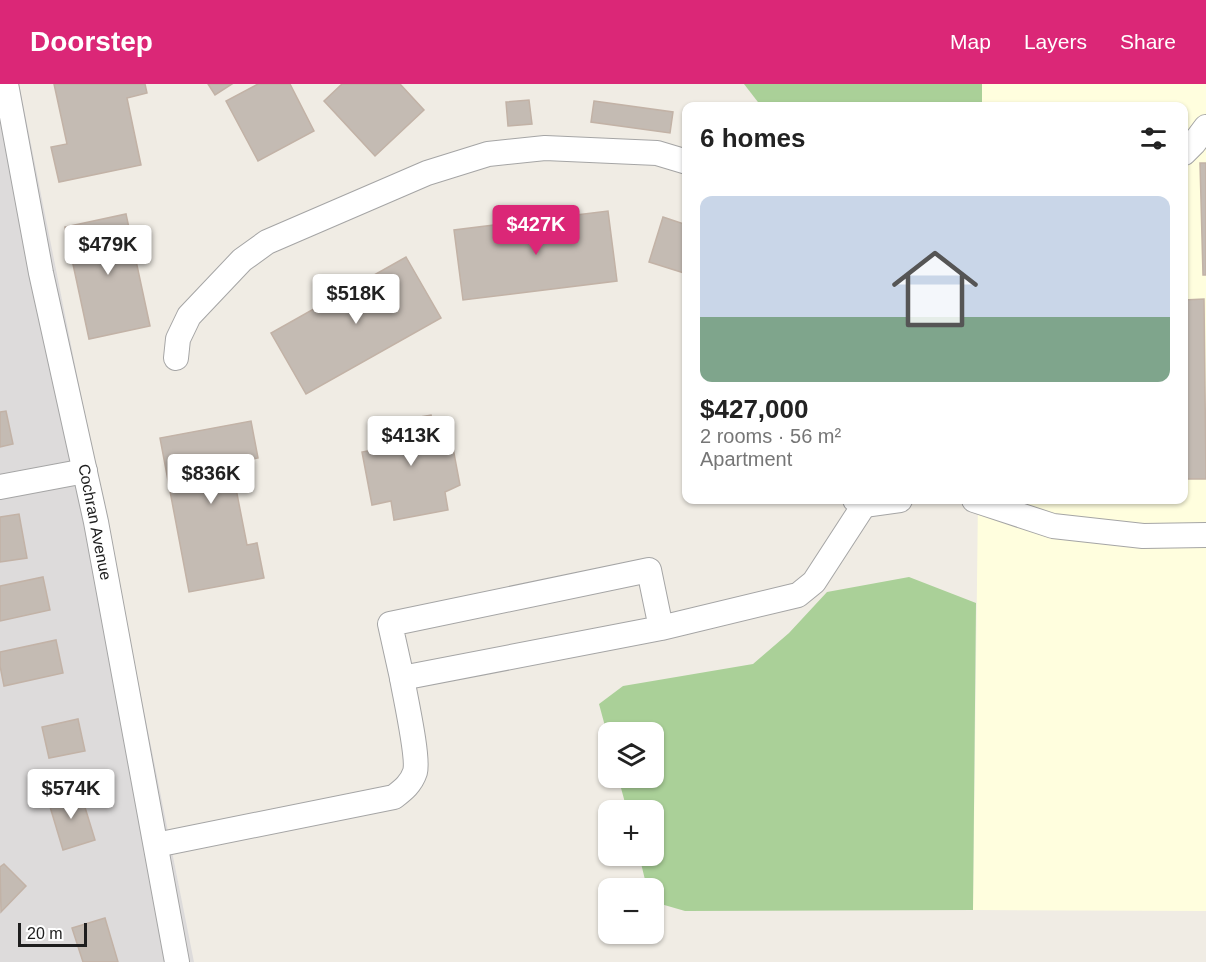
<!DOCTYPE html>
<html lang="en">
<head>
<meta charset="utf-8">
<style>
	body { margin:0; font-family:Helvetica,sans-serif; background:#f6f6f6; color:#222; height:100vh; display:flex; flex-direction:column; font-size:22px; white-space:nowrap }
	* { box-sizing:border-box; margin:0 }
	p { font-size:20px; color:#767676 }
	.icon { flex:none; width:33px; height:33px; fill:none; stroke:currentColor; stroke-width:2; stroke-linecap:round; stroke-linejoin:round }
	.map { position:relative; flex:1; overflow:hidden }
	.side { position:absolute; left:682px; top:18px; width:506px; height:402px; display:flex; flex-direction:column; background:#fff; border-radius:12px; box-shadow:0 2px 4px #0004 }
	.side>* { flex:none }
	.buttons { position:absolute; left:598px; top:638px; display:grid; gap:12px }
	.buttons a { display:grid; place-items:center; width:66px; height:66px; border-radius:12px; background:#fff; box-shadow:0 2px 4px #0004; font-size:30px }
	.scale { position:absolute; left:18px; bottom:15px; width:69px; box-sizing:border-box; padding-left:6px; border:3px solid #1e1e1e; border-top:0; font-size:16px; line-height:21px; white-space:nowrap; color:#1e1e1e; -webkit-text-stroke:4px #fff; paint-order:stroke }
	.price { position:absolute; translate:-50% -51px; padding:0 14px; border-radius:6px; background:#fff; color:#222; font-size:20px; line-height:39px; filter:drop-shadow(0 2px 3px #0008) }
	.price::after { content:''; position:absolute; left:50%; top:36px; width:18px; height:14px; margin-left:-9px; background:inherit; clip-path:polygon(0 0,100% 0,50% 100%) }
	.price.current { background:#db2777; color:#fff }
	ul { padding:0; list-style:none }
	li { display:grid; align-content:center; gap:12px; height:318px; padding:0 18px }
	li span { display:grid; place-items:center; height:186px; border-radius:12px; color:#555 }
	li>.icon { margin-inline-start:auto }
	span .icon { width:108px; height:108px; fill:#fffc; stroke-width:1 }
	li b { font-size:26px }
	h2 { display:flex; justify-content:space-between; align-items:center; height:72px; padding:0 18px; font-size:26px }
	header { display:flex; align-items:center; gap:36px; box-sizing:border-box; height:84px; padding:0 30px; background:#db2777; color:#fff }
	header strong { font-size:28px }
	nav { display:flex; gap:33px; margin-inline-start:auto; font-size:21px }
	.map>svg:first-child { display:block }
	.residential { fill:#dddbdb }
	.education { fill:#fffede }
	.forest { fill:#aad098 }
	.building { fill:#c4bbb3; stroke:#c2b2a6; stroke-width:1.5 }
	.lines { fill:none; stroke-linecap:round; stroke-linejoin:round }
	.minor-casing { stroke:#a5a5a5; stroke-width:26 }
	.minor { stroke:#fff; stroke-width:24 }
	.labels { text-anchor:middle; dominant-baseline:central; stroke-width:5; stroke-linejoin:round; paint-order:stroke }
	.street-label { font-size:16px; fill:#1e1e1e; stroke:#fff }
</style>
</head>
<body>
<header>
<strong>Doorstep</strong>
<nav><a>Map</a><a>Layers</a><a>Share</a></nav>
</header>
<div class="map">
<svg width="1206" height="878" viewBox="0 0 1206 878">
	<rect width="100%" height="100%" fill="#f0ece4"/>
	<polygon class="residential" points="0,0 19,0 194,878 0,878"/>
	<polygon class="education" points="982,0 1206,0 1206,827 973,826 978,416 1184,416 1184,22 982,22"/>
	<g class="forest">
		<polygon points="744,0 982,0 982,22 761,22"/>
		<polygon points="909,493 976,519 973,826 685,827 654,818 654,804 647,804 639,771 654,771 654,726 627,726 618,693 654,693 654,648 609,648 609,657 599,620 623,602 753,580 789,549 827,508"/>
	</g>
	<g class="building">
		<polygon points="54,0 145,0 147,9 127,14 141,81 59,98 51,63 67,60"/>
		<polygon points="208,0 232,0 215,11"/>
		<polygon points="258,0 290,0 314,47 258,77 226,17"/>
		<polygon points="342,0 400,0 424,26 375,72 324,17"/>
		<polygon points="529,16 532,40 508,42 506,18"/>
		<polygon points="594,17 673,28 670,49 591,38"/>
		<polygon points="1200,79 1206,79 1206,191 1203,191"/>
		<polygon points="608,127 617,197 463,216 454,146"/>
		<polygon points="126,130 150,242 89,255 65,143"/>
		<polygon points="663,133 687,141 687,190 649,178"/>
		<polygon points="406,173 441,234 306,310 271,249"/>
		<polygon points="1204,215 1206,395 1184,395 1184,216"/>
		<polygon points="6,327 13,360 0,363 0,328"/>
		<polygon points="431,331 435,350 450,348 460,401 445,408 448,426 394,436 391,417 372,421 362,368 377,365 373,341"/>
		<polygon points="251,337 258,374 231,379 247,461 257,459 264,494 189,508 160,354"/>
		<polygon points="19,430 27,474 0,478 0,433"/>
		<polygon points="43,493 50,526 0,537 0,502"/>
		<polygon points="56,556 63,589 4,602 0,582 0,568"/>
		<polygon points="78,635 85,667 49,674 42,643"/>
		<polygon points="80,707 95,756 63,766 48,716"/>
		<polygon points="4,780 26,802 1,828 0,783"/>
		<polygon points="105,834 118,878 83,878 72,844"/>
	</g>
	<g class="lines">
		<g class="minor-casing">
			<g id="minor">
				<polyline points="6,0 41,189 96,438 177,878"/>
				<polyline points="1184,69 1194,59 1206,43"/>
				<polyline points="176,274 178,255 189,232 242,176 267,158 427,89 488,70 545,64 657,69 687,78"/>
				<polyline points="0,403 85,387"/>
				<polyline points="974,416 1053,442 1143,452 1206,451"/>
				<polyline points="864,421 900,416"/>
				<polyline points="661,544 649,486 390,540 402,594 661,544 798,511 814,498 864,421 855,416"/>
				<path d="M 156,761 L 394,713 C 403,706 411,700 415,688 C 419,674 405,612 402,594"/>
			</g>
		</g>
		<use href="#minor" class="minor"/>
	</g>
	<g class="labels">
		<g class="street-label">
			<text transform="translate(95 438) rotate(79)">Cochran Avenue</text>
		</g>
	</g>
</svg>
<div class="buttons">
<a><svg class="icon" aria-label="layers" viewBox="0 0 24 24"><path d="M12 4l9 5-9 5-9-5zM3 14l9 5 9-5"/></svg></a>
<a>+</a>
<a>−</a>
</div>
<div class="scale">20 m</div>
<b class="price current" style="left:536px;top:172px">$427K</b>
<b class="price" style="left:108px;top:192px">$479K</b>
<b class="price" style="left:356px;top:241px">$518K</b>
<b class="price" style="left:411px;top:383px">$413K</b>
<b class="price" style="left:211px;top:421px">$836K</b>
<b class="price" style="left:71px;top:736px">$574K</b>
<section class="side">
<h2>6 homes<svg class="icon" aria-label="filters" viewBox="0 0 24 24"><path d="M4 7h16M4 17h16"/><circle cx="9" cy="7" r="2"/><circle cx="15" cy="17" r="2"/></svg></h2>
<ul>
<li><span style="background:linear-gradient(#c9d6e8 65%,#7fa58c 0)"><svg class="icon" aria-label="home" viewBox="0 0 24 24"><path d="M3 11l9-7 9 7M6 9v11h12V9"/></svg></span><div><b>$427,000</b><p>2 rooms · 56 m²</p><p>Apartment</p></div></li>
</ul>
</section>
</div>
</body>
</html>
